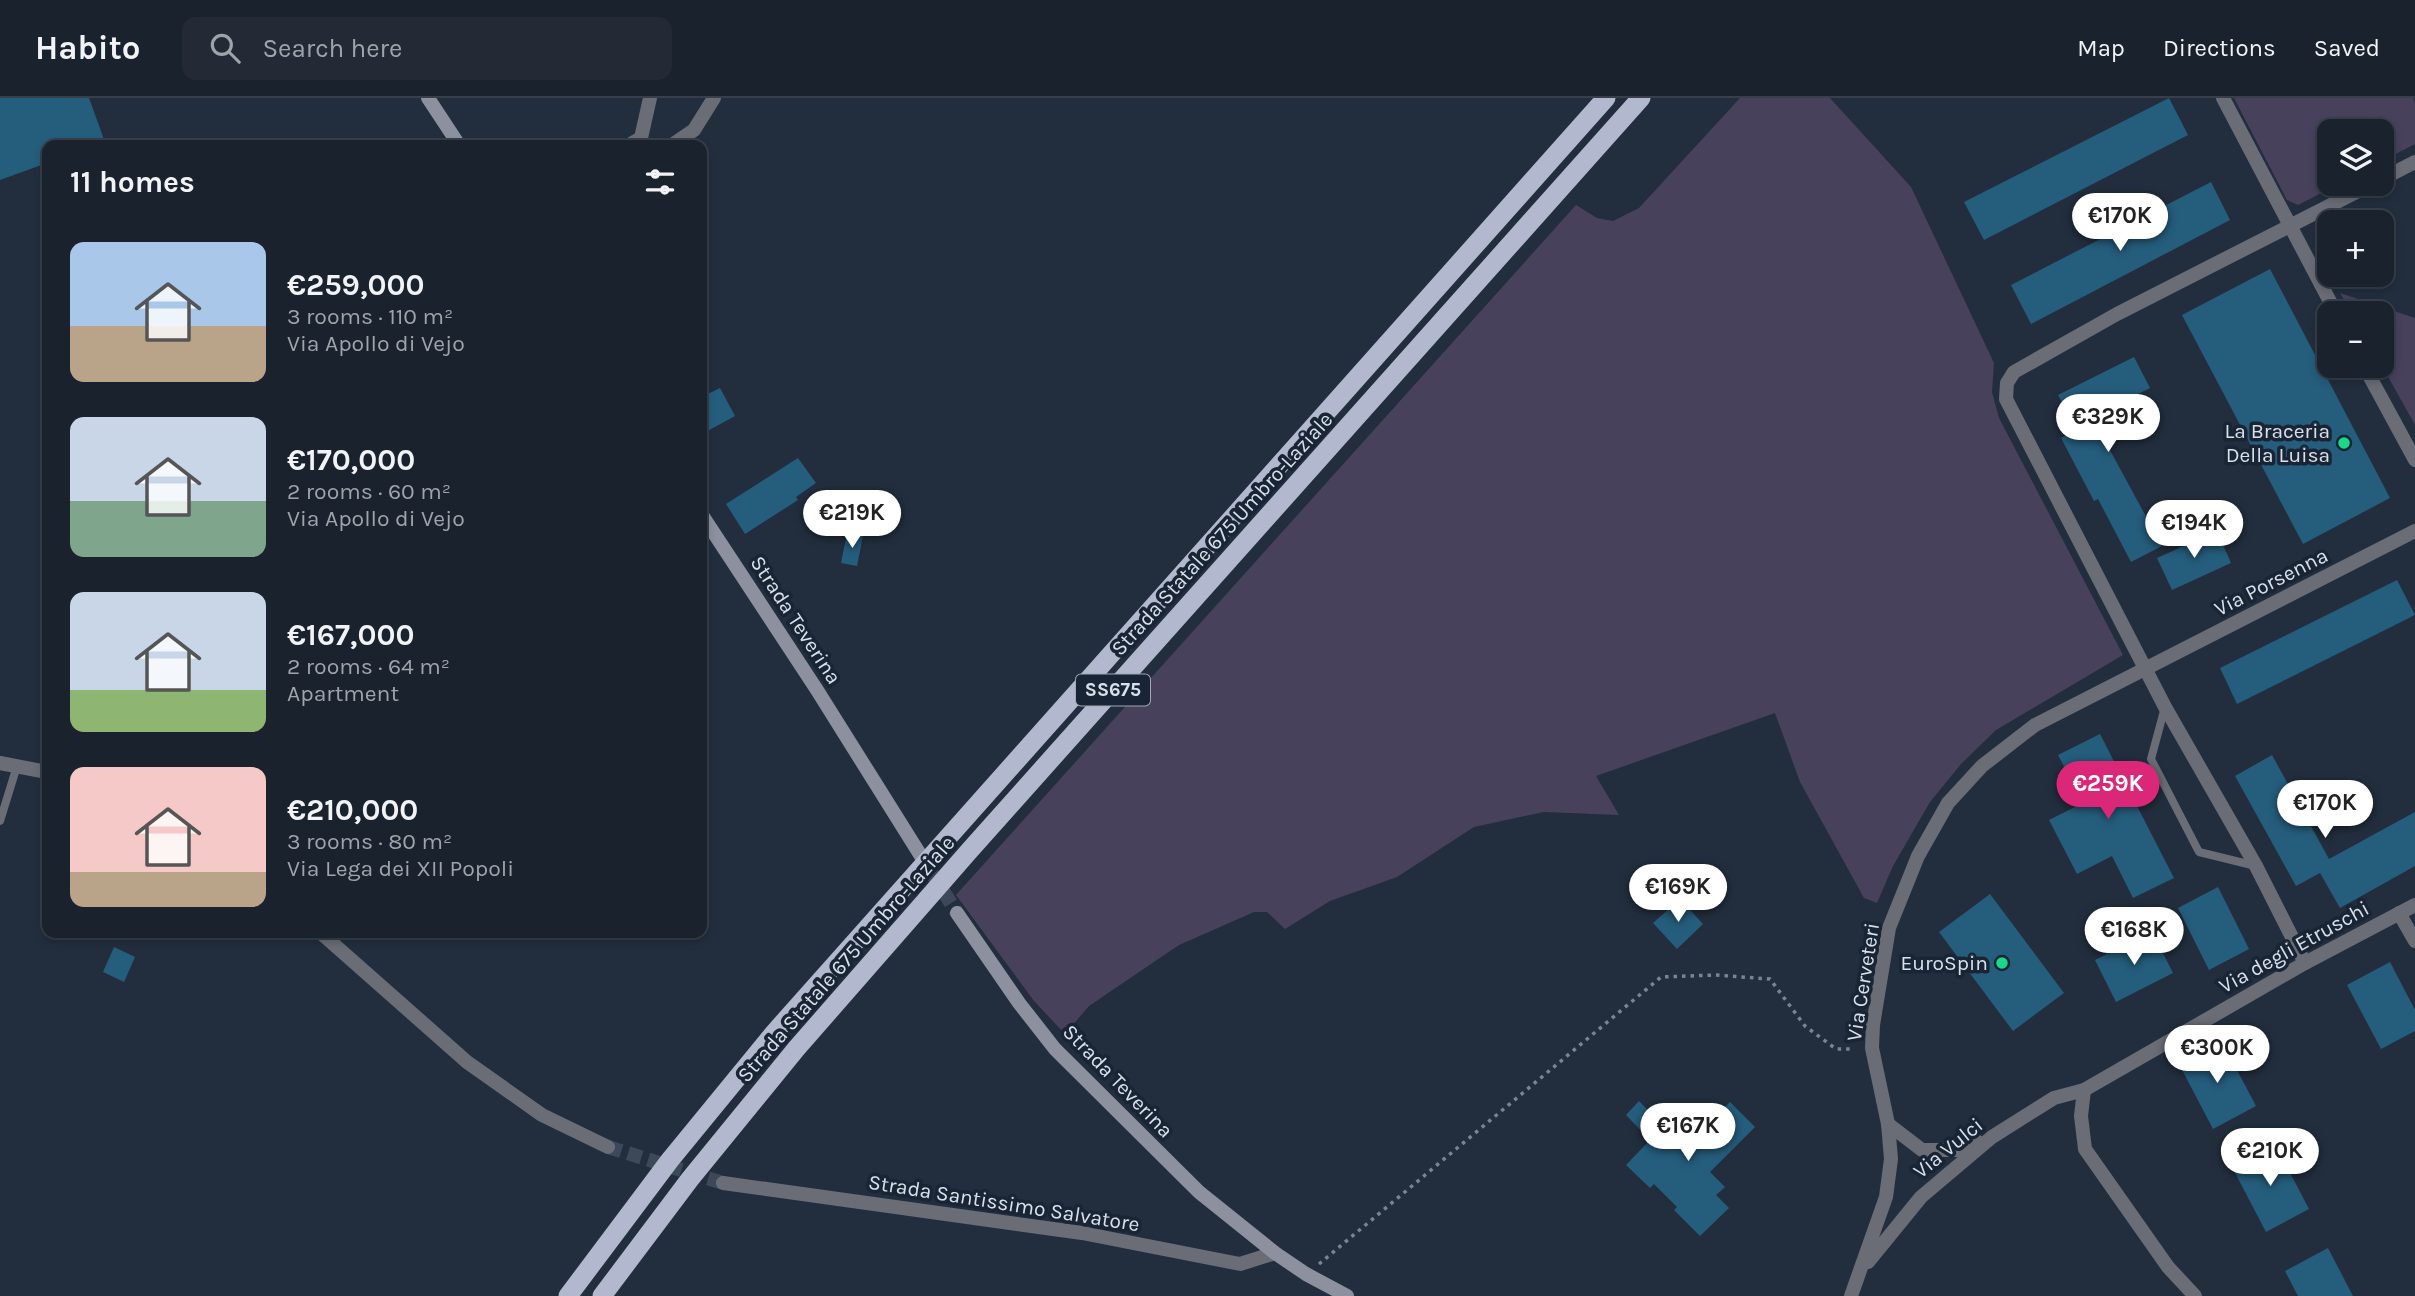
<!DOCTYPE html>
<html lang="en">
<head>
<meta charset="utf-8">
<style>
	body { margin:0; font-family:Karla,sans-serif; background:#232a36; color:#f1f3f6; height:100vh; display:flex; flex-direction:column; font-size:26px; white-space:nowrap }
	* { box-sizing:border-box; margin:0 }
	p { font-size:23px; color:#9fa4aa }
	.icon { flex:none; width:38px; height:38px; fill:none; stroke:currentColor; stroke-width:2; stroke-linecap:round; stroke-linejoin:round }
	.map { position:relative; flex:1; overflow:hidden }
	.sheet { position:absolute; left:42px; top:42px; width:665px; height:798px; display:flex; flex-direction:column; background:#1a222e; border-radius:14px; box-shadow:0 4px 10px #0003,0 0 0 2px #383f4a }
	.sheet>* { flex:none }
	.buttons { position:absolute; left:2317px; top:21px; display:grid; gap:14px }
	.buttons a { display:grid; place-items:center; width:77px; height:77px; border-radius:14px; background:#1a222e; box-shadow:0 4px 10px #0003,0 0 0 2px #383f4a; font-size:35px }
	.price { position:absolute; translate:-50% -60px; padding:0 16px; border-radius:24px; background:#fff; color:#222; font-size:23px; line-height:46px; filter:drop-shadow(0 2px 4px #0008) }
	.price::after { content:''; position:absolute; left:50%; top:42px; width:21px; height:16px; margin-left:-10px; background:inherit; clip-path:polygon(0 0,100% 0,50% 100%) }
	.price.active { background:#db2777; color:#fff }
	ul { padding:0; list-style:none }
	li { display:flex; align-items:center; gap:21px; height:175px; padding:0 28px }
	li span { display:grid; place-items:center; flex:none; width:196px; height:140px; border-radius:14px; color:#555 }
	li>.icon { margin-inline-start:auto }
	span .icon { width:84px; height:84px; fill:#fffc; stroke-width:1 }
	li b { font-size:30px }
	h2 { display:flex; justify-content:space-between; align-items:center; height:84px; padding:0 28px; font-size:30px }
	header { display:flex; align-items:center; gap:42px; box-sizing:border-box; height:98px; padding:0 35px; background:#1a222e; border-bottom:2px solid #383f4a }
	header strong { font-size:33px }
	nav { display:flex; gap:38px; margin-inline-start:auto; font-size:24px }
	.search { width:490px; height:63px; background:#232a36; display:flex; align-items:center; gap:18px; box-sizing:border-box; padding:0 24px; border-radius:14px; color:#9fa4aa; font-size:26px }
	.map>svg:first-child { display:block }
	.green { fill:#47415c }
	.building { fill:#255d7c }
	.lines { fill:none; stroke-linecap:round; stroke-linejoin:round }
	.minor-tunnel { stroke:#3d4958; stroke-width:14; stroke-dasharray:14 7; stroke-linecap:butt }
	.secondary-tunnel { stroke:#3d4958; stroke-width:14; stroke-dasharray:14 7; stroke-linecap:butt }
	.path { stroke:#7a8492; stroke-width:3.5; stroke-dasharray:3.5 5; stroke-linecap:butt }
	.service { stroke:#6a6d76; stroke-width:8 }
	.minor { stroke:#6a6d76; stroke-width:14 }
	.secondary { stroke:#8c909f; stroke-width:14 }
	.trunk { stroke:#b2b8cd; stroke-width:19 }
	.poi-dot { fill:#19d988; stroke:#192434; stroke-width:2.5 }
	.labels { text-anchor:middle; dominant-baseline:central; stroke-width:7; stroke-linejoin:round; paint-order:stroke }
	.shield { fill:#192434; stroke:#9fa8b4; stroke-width:2 }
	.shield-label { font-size:19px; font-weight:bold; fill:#d8e0eb }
	.poi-label { font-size:21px; fill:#d8e0eb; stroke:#192434; text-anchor:end }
	.street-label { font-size:21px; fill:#d8e0eb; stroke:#192434 }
</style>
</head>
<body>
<header>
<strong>Habito</strong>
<div class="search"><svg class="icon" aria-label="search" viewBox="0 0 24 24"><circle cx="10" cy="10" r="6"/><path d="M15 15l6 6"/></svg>Search here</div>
<nav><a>Map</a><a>Directions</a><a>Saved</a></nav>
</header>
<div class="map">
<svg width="2415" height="1198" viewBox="0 0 2415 1198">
	<rect width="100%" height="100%" fill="#222e3e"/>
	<g class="green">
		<polygon points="1740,0 1830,0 1911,89 1994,265 1992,294 1999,320 2123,557 1996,632 1961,666 1930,704 1893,768 1877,805 1864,800 1800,684 1775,615 1596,678 1619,717 1544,714 1474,729 1397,779 1330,803 1285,831 1267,814 1254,814 1179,847 1089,908 1065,936 1034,903 956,797 1576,107 1597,120 1613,123 1639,110"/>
		<polygon points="2234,0 2413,0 2415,5 2415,46 2382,63 2382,33 2329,33 2329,86 2339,86 2298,107 2287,102"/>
		<polygon points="2340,195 2415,220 2415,327 2382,268 2382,215 2352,215"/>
	</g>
	<g class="building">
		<polygon points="0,0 89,0 106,47 47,47 47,65 0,82"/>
		<polygon points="2169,0 2188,37 1984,142 1964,104"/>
		<polygon points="2211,84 2230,122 2031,226 2011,187"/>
		<polygon points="2270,171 2390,400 2303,446 2182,217"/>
		<polygon points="2134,259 2150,290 2092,319 2162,448 2131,464 2098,401 2094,403 2061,340 2076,332 2058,297"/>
		<polygon points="720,290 735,318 702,336 702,299"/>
		<polygon points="798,360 816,385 796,399 798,402 745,436 726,406"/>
		<polygon points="2217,433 2231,465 2172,492 2157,460"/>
		<polygon points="847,435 863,438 857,468 841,465"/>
		<polygon points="2397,482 2415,517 2237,606 2220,570"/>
		<polygon points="2100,636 2174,780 2133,800 2112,758 2077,776 2049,722 2083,705 2058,657"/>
		<polygon points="2272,657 2329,761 2415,714 2415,768 2340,810 2320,775 2296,788 2235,678"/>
		<polygon points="2218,789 2249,851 2209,872 2178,810"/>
		<polygon points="1990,796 2064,895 2013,933 1939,834"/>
		<polygon points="1680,801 1703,826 1677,851 1653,825"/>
		<polygon points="2152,833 2173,875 2116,904 2095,862"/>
		<polygon points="114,849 135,859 124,884 103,874"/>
		<polygon points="2390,864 2415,912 2415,933 2381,951 2347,887"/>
		<polygon points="2222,944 2256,1008 2213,1031 2179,966"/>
		<polygon points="1639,1003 1685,1050 1730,1004 1755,1029 1710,1074 1725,1089 1716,1097 1729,1110 1700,1138 1674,1112 1677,1109 1654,1086 1650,1090 1626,1067 1650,1042 1626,1017"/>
		<polygon points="2275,1046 2309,1111 2266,1134 2232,1069"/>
		<polygon points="2328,1150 2353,1198 2298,1198 2285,1173"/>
	</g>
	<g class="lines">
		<polyline class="minor-tunnel" points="608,1049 723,1085"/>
		<polyline class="secondary-tunnel" points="921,758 957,815"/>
		<polyline class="path" points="1319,1166 1661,879 1716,877 1770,881 1805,928 1836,951 1854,951"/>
		<g class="service">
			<polyline points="2165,609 2151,661 2199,754 2256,768"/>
			<polyline points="0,723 17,668"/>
		</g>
		<g class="minor">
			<polyline points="2223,0 2336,215"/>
			<polyline points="629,47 641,40 650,0"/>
			<polyline points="672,47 694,32 714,0"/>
			<polyline points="2382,81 2415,64"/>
			<polyline points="2364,268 2415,362"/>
			<polyline points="0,665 47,674"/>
			<polyline points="2399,815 2415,843"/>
			<polyline points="321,835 467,964 542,1017 608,1049"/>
			<polyline points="2305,865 2256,768 2165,609 2006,301 2007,285 2014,274 2117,216 2372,86"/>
			<polyline points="2084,992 2081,1018 2085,1051 2168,1169 2195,1198"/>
			<polyline points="1888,1026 1922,1052 1959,1052 1978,1044"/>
			<polyline points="723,1085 1082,1135 1240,1166 1275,1155"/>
			<polyline points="1868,1164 1921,1099 1992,1039 2054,1000 2084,992 2305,865 2415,807"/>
			<polyline points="1851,1198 1886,1099 1891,1061 1888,1026 1872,950 1873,927 1889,830 1918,758 1948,705 1982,668 2035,627 2415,433"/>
		</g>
		<g class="secondary">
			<polyline points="428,0 459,47"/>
			<polyline points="702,417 817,592 921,758"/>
			<polyline points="957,815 1019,905 1055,951 1199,1094 1275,1155 1306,1176 1347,1198"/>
		</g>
		<g class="trunk">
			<polyline points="568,1198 670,1062 774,935 1606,0"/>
			<polyline points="602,1198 690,1081 796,951 970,752 1641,0"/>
		</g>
	</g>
	<g class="poi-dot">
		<circle cx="2344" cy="345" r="7"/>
		<circle cx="2002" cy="865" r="7"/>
	</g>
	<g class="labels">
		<rect class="shield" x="1076" y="576.5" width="74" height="31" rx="5"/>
		<g class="shield-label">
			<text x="1113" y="592">SS675</text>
		</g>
		<g class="poi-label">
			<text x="2330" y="333">La Braceria<tspan x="2330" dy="24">Della Luisa</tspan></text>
			<text x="1988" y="865">EuroSpin</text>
		</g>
		<g class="street-label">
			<text transform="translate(1222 436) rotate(-48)">Strada Statale 675 Umbro-Laziale</text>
			<text transform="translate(2271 484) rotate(-27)">Via Porsenna</text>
			<text transform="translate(796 522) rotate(57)">Strada Teverina</text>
			<text transform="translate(2294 849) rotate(-29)">Via degli Etruschi</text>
			<text transform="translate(846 861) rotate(-49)">Strada Statale 675 Umbro-Laziale</text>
			<text transform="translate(1863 884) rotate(-81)">Via Cerveteri</text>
			<text transform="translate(1118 983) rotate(46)">Strada Teverina</text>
			<text transform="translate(1948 1050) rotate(-39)">Via Vulci</text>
			<text transform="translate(1004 1105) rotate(9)">Strada Santissimo Salvatore</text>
		</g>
	</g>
</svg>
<div class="buttons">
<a><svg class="icon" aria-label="layers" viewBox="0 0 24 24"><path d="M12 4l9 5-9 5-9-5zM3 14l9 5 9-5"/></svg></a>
<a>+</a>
<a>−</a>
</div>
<b class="price" style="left:2120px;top:155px">€170K</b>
<b class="price" style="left:2108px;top:356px">€329K</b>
<b class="price" style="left:852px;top:452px">€219K</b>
<b class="price" style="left:2194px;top:462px">€194K</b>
<b class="price active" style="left:2108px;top:723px">€259K</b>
<b class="price" style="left:2325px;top:742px">€170K</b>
<b class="price" style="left:1678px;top:826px">€169K</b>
<b class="price" style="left:2134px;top:869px">€168K</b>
<b class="price" style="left:2217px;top:987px">€300K</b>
<b class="price" style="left:1688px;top:1065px">€167K</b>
<b class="price" style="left:2270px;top:1090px">€210K</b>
<section class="sheet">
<h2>11 homes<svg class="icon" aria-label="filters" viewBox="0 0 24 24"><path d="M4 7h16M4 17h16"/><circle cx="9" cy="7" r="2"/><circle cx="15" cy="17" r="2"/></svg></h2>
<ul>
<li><span style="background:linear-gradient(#a9c7e8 60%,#b9a48a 0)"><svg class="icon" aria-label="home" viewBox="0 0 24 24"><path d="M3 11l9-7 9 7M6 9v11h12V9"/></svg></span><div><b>€259,000</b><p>3 rooms · 110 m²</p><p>Via Apollo di Vejo</p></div></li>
<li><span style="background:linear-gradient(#c9d6e8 60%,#7fa58c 0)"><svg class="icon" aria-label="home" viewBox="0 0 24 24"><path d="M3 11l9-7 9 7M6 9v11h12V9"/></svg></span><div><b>€170,000</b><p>2 rooms · 60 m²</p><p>Via Apollo di Vejo</p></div></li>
<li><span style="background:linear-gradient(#c9d6e8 70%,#8fb573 0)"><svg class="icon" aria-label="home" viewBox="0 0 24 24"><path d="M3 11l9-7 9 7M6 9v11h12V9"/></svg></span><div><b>€167,000</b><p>2 rooms · 64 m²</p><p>Apartment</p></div></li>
<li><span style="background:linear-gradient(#f6c9c9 75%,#b9a48a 0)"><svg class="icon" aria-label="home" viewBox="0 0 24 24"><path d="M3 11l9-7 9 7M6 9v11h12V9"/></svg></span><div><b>€210,000</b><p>3 rooms · 80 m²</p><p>Via Lega dei XII Popoli</p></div></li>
</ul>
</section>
</div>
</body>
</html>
